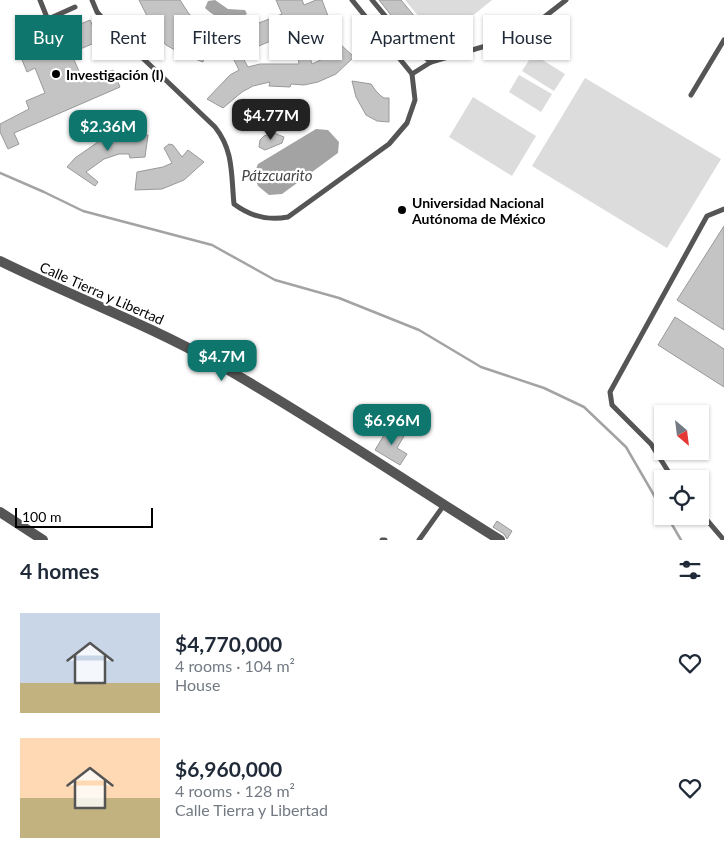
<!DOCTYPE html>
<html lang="en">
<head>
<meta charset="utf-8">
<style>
	body { margin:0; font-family:Lato,sans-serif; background:#f2f2f3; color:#1f2937; height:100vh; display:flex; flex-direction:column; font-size:19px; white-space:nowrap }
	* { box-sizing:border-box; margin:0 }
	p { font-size:16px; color:#747a83 }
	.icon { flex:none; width:28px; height:28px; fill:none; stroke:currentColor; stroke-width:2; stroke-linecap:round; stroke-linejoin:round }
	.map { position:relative; height:540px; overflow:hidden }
	.details { display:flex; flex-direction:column; background:#fff; flex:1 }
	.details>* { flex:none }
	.guide { position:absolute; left:15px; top:15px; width:695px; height:45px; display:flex; gap:10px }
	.needle { width:32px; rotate:152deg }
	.buttons { position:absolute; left:654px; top:405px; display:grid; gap:10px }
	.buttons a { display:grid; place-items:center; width:55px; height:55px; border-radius:0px; background:#fff; box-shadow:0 1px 4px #0004; font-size:25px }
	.scale { position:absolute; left:15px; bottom:12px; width:138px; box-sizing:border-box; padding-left:5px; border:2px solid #000; border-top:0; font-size:14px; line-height:18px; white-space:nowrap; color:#000; -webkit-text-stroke:4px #fff; paint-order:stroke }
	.price { position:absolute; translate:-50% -42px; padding:0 11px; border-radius:10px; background:#0f766e; color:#fff; font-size:16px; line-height:32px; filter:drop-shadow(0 1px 2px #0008) }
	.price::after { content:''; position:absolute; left:50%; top:30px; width:15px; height:11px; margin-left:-8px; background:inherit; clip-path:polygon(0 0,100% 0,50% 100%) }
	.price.selected { background:#222; color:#fff }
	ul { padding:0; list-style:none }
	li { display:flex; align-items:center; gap:15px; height:125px; padding:0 20px }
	li span { display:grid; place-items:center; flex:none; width:140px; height:100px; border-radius:0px; color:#555 }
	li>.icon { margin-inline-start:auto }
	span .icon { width:60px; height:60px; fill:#fffc; stroke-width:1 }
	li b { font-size:21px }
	h2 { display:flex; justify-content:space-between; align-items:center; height:60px; padding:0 20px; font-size:21px }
	.chip { padding:0 18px; border-radius:0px; background:#fff; box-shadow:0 1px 4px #0004; font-size:18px; line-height:45px }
	.chip.selected { background:#0f766e; color:#fff }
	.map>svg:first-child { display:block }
	.green { fill:#dcdcdc }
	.water { fill:#a3a3a3 }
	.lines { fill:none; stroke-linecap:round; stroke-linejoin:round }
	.stream { stroke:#a3a3a3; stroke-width:2.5 }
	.building { fill:#c4c4c4; stroke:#999 }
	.service { stroke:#555; stroke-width:5 }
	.tertiary { stroke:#555; stroke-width:10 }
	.poi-dot { fill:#000; stroke:#fff; stroke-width:2 }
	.labels { text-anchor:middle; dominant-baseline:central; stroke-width:4.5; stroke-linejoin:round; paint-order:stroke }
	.poi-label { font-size:14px; font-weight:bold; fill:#000; stroke:#fff; text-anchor:start }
	.street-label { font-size:14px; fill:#000; stroke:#fff }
	.water-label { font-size:15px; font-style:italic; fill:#444; stroke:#fff }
</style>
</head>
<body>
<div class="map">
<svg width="724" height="540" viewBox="0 0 724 540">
	<rect width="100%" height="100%" fill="#fff"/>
	<g class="green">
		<polygon points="405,0 492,0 440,42"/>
		<polygon points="533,54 565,74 554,91 522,71"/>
		<polygon points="519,75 552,94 541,112 509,92"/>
		<polygon points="585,78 721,159 667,248 532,166"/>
		<polygon points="473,97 536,136 512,176 449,137"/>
	</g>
	<g class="water">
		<path d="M 215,0 L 228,9 L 245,10 L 247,14 C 232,23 217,20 205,8 L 208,1 Z"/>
		<polygon points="316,129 328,130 339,142 338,153 282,194 269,195 258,186 254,173 258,164"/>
	</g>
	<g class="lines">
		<g class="stream">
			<polyline points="0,173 44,192 83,211 212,245 275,280 339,298 419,330 481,367 544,388 584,407 626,447 662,509"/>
			<polyline points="667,516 681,540"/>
		</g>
	</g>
	<g class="building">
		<polygon points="139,0 180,0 189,14 197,20 212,27 203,62 182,54 166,45 153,28"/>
		<polygon points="276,0 302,0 304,5 316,0 322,0 328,16 311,23 313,27 291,36 290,33 254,48 246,28 282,14"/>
		<polygon points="379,0 401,0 416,18 402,29"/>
		<polygon points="90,20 99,41 71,53 82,78 94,73 96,77 113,70 120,87 14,133 19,144 8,149 0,132 0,124 29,109 26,101 45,93 35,68 27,72 18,50"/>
		<polygon points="339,43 354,57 336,74 318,82 304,85 291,84 290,87 269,86 270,82 253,86 242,92 223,108 207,99 230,75 239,70 231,54 234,49 239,51 248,67 260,64 299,64 298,57 301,52 305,52 309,54 312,64 325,58"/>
		<polygon points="352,81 371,84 376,91 381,96 384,98 389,98 389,122 377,121 366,115 356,97"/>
		<polygon points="107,122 113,137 127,135 148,135 145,157 130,158 129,154 119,154 104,159 86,172 98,182 95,186 67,167 75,158 98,142 105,140 100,127 102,124"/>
		<polygon points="274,133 284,137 282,143 265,150 259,147 260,140 264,136"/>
		<polygon points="169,144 173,145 182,157 188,150 204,162 184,180 162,189 135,190 137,172 163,167 172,163 164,148"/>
		<polygon points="724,226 724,330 677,300"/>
		<polygon points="675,317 724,349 724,387 658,345"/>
		<polygon points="389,427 404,436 397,448 407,454 400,465 375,450"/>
		<polygon points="497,521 512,531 507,539 504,534 493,527"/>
	</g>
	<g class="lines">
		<g class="service">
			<polyline points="40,0 48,20"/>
			<path d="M 92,0 L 97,12 L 110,27 L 215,127 C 234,151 231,175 234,204 C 250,216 268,221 288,217 L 389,144 L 407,123 L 415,100 L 412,74 L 352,0"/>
			<polyline points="372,0 410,46"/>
			<polyline points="24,30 75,7"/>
			<polyline points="398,57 410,46 431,62"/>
			<polyline points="412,74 431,62 520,36 566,0"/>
			<polyline points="691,95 724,40"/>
			<polyline points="673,479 651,444 612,405 610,392 707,216 724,209"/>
			<polyline points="700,512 724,540"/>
			<polyline points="382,540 385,540"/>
			<polyline points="419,540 444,505"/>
		</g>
		<g class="tertiary">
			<path d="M 0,261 C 71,296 147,324 216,363 C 313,418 405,481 500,540"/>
			<polyline points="0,512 43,540"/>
		</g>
	</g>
	<g class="poi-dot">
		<circle cx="56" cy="74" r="5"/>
		<circle cx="402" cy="210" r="5"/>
	</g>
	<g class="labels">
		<g class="poi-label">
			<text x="66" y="74">Investigación (I)</text>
			<text x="412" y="202">Universidad Nacional<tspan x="412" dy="16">Autónoma de México</tspan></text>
		</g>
		<g class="street-label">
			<text transform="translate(102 293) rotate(24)">Calle Tierra y Libertad</text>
		</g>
		<g class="water-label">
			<text x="277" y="175">Pátzcuarito</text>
		</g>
	</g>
</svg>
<div class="buttons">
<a><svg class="needle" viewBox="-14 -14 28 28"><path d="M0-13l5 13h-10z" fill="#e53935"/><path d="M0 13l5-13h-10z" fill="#747a83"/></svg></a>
<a><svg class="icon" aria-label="locate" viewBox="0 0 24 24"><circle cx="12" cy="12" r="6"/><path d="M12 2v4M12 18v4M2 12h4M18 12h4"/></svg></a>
</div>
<div class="scale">100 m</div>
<b class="price selected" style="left:271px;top:141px">$4.77M</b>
<b class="price" style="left:108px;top:152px">$2.36M</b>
<b class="price" style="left:222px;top:382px">$4.7M</b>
<b class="price" style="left:392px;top:446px">$6.96M</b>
<div class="guide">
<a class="chip selected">Buy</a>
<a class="chip">Rent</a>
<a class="chip">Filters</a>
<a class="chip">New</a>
<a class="chip">Apartment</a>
<a class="chip">House</a>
</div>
</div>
<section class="details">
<h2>4 homes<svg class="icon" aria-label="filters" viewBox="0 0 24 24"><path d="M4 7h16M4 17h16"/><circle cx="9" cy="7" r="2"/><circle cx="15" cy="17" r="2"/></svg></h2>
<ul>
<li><span style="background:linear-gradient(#c9d6e8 70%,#c2b280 0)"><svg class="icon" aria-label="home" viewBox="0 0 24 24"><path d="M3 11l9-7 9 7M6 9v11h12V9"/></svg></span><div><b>$4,770,000</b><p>4 rooms · 104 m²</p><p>House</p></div><svg class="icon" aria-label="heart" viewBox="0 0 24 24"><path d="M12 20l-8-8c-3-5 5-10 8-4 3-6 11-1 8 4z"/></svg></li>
<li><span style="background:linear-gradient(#ffd9b3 60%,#c2b280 0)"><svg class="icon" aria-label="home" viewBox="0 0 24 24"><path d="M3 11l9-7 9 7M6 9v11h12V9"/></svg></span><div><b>$6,960,000</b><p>4 rooms · 128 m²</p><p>Calle Tierra y Libertad</p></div><svg class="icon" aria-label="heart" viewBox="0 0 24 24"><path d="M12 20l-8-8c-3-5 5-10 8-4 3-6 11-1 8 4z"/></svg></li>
</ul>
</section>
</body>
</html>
